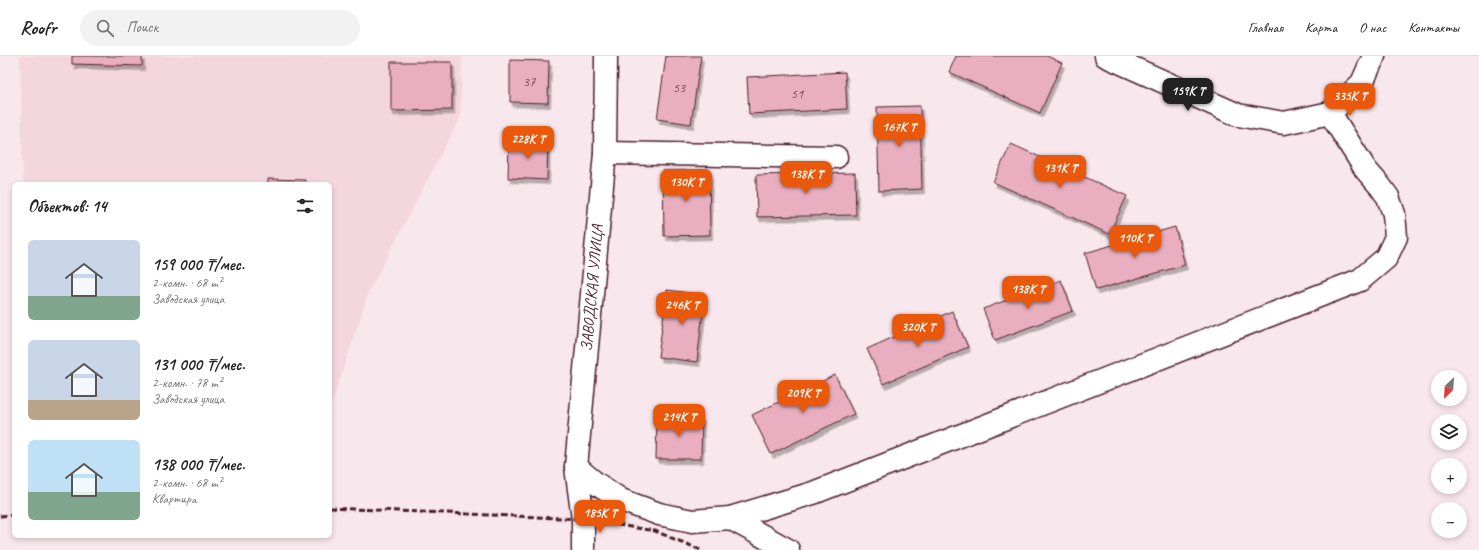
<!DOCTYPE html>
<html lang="ru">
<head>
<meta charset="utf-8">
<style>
	body { margin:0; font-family:Caveat,sans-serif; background:#f2f2f2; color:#222; height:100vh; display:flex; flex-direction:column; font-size:15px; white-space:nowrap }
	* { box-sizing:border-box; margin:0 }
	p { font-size:13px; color:#767676 }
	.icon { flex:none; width:22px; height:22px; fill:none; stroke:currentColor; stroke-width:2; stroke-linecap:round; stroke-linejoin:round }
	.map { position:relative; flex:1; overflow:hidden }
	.drawer { position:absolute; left:12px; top:126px; width:320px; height:356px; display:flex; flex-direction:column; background:#fff; border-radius:6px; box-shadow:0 2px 6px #0003 }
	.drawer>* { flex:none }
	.needle { width:26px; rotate:205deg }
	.controls { position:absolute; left:1431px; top:314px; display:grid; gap:8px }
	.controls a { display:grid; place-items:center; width:36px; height:36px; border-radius:50%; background:#fff; box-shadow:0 2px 6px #0003; font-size:20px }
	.price { position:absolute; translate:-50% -34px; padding:0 9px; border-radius:8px; background:#ea580c; color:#fff; font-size:13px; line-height:26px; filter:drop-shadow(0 1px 2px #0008) }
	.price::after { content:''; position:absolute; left:50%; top:24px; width:12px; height:9px; margin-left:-6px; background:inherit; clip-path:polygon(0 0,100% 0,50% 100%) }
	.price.on { background:#222; color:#fff }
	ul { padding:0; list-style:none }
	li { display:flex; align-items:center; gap:12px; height:100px; padding:0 16px }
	li span { display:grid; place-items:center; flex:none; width:112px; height:80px; border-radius:6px; color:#555 }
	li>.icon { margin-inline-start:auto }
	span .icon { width:48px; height:48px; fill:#fffc; stroke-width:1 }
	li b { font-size:17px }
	h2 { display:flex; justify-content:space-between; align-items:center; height:48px; padding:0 16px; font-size:17px }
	header { display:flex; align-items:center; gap:24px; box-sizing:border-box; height:56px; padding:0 20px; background:#fff; border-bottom:1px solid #e0e0e0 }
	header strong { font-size:19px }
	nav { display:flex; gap:22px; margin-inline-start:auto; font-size:14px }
	.search { width:280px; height:36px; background:#f2f2f2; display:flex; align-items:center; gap:10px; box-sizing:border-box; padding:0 14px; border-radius:22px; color:#767676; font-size:15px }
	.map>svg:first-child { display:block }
	.built { fill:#f4d6df }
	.building { fill:#e9afc0; stroke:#4a1f2b; filter:url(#shadow) }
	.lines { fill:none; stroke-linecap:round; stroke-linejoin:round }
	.minor-casing { stroke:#4a1f2b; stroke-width:25 }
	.minor { stroke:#fff; stroke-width:22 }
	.rail { stroke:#4a1f2b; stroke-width:3; stroke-dasharray:6 3; stroke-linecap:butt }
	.labels { text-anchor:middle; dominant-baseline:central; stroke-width:4; stroke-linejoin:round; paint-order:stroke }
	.number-label { font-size:14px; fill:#724350 }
	.street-label { font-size:16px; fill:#4a1f2b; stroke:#fff }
</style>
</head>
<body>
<header>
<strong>Roofr</strong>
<div class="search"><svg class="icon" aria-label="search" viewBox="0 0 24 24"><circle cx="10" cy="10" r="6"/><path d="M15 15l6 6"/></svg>Поиск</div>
<nav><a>Главная</a><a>Карта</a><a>О нас</a><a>Контакты</a></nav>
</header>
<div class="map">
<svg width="1479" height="494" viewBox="0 0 1479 494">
	<defs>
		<filter id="shadow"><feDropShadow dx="2.5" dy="4.5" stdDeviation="0" flood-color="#0004"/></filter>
	</defs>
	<rect width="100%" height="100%" fill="#f8e7ec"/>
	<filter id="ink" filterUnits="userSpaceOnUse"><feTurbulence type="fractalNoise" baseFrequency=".025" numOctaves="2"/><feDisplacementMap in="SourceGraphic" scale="8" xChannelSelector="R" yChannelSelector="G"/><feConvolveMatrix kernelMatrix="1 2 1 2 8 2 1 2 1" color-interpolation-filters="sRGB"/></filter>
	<g filter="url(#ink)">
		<polygon class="built" points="20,0 462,0 460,62 369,235 330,353 330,128 23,128"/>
		<g class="building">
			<polygon points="72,0 142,0 142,10 72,8"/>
			<polygon points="666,0 701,0 691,68 657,63"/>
			<polygon points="956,0 1047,0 1062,7 1040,57 949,16"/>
			<polygon points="510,4 549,5 548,47 510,46"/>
			<polygon points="391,6 452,6 452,54 391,55"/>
			<polygon points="845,16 847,53 749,58 747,21"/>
			<polygon points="920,50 922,133 879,135 877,51"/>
			<polygon points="509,84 548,86 547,124 508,122"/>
			<polygon points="1011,88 1127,140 1109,178 993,126"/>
			<polygon points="709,114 710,179 664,180 663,115"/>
			<polygon points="855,117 856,159 757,161 756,119"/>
			<polygon points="268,123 305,124 305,128 268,128"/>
			<polygon points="1175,171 1185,209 1096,234 1085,197"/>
			<polygon points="1061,224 1073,255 995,284 983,253"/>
			<polygon points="667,234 705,239 697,306 658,301"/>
			<polygon points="952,255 968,291 883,328 867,293"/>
			<polygon points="835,319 854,358 771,398 752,359"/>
			<polygon points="657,360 702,361 701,403 656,403"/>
		</g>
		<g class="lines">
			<g class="minor-casing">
				<g id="minor">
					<polyline points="1106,0 1238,59 1284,67 1330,57 1362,27 1374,0"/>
					<polyline points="605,97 836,101"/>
					<polyline points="576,411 594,426 621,444 659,458 692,465 730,462 813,437 1360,224 1386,202 1396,181 1394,158 1388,141 1380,130 1366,114 1330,57"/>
					<polyline points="730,462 788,494"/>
					<polyline points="583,494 583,463 576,411 605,97 606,0"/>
				</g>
			</g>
			<use href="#minor" class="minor"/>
			<g class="rail">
				<polyline points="330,452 583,463 655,475 701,494"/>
				<polyline points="0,460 14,459"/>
			</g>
		</g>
	</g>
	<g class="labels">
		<g class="number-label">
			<text x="529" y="25">37</text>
			<text x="679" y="31">53</text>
			<text x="797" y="37">51</text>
		</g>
		<g class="street-label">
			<text transform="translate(592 232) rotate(-85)">ЗАВОДСКАЯ УЛИЦА</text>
		</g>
	</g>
</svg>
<div class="controls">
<a><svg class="needle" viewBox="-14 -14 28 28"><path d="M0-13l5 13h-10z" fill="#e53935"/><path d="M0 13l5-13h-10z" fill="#767676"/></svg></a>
<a><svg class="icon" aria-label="layers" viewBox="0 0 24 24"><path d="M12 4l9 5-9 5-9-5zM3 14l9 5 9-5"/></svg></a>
<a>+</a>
<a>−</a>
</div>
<b class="price on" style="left:1188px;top:56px">159K ₸</b>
<b class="price" style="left:1350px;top:61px">335K ₸</b>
<b class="price" style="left:899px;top:92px">167K ₸</b>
<b class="price" style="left:528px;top:104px">228K ₸</b>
<b class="price" style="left:1060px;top:133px">131K ₸</b>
<b class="price" style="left:806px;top:139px">138K ₸</b>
<b class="price" style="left:686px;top:147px">130K ₸</b>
<b class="price" style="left:1135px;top:203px">110K ₸</b>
<b class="price" style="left:1028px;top:254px">138K ₸</b>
<b class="price" style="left:682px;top:270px">246K ₸</b>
<b class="price" style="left:918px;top:292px">320K ₸</b>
<b class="price" style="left:803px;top:358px">209K ₸</b>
<b class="price" style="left:679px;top:382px">214K ₸</b>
<b class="price" style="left:600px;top:478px">185K ₸</b>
<section class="drawer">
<h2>Объектов: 14<svg class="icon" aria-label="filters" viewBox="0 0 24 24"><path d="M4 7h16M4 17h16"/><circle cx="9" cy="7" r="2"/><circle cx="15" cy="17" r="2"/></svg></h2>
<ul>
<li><span style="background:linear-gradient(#c9d6e8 70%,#7fa58c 0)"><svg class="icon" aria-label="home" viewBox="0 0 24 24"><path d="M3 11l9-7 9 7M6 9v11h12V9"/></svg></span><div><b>159 000 ₸/мес.</b><p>2-комн. · 68 m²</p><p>Заводская улица</p></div></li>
<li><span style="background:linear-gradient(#c9d6e8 75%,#b9a48a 0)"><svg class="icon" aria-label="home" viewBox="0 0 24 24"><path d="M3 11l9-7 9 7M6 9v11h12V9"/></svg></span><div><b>131 000 ₸/мес.</b><p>2-комн. · 78 m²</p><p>Заводская улица</p></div></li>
<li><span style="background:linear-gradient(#bfe0f5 65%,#7fa58c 0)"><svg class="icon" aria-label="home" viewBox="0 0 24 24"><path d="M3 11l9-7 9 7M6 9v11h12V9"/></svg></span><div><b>138 000 ₸/мес.</b><p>2-комн. · 68 m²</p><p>Квартира</p></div></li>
</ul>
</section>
</div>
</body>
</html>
